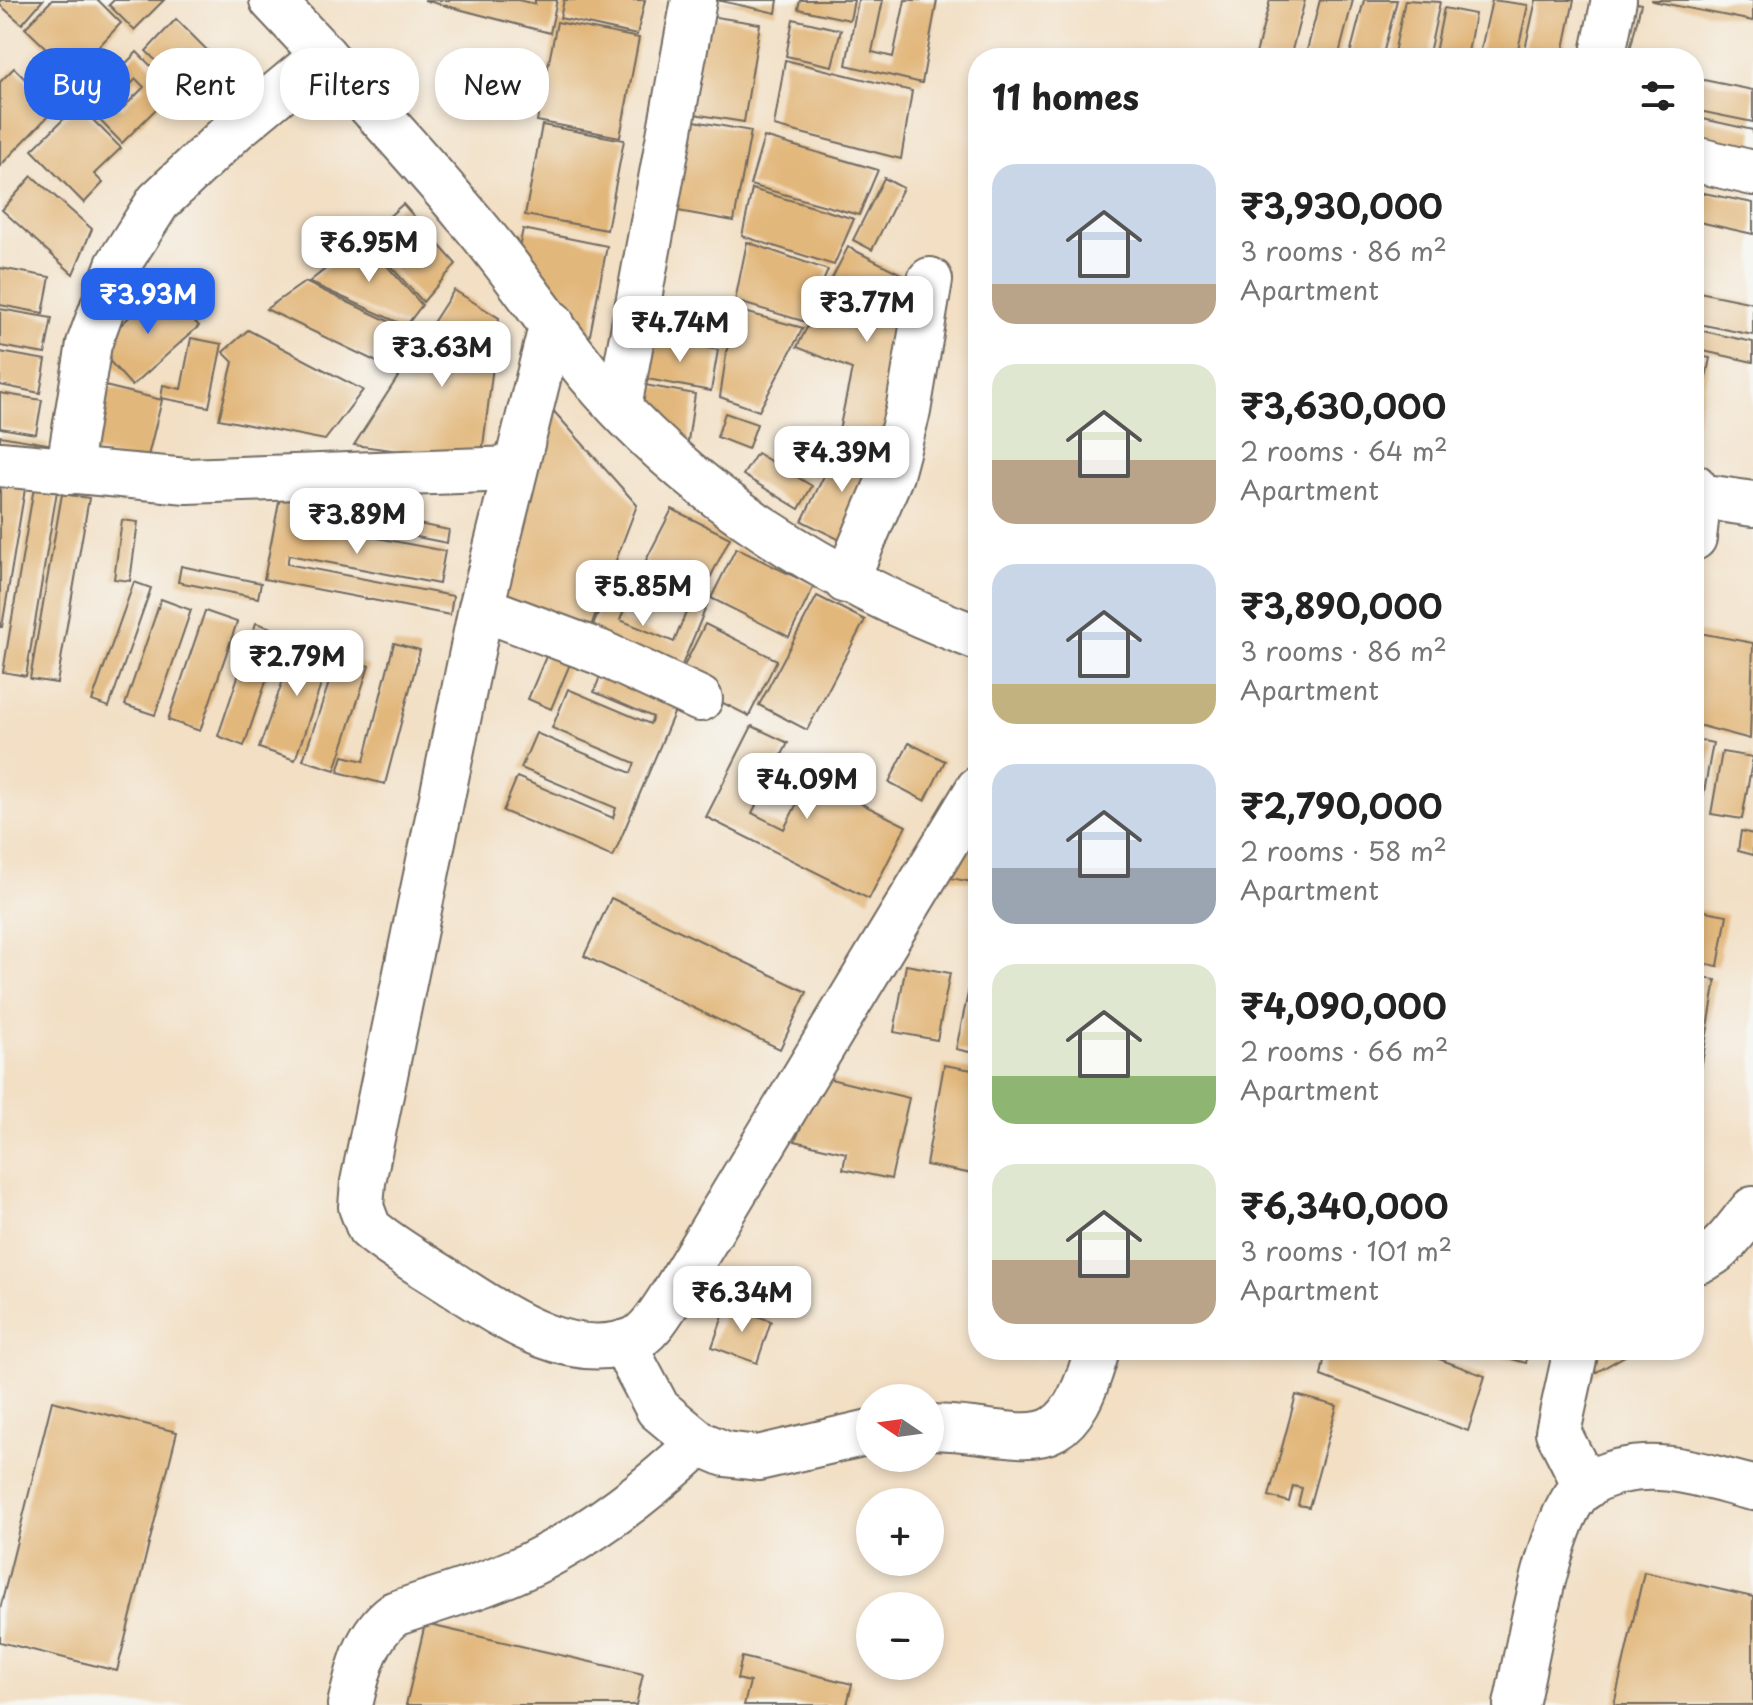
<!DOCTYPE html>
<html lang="en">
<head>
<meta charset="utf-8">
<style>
	body { margin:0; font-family:"Playpen Sans",sans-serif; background:#f2f2f2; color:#222; height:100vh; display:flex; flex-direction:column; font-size:30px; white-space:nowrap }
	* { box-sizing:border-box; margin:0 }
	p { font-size:26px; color:#767676 }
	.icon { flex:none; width:44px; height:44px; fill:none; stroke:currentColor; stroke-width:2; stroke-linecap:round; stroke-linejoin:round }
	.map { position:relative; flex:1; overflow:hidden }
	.panel { position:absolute; left:968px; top:48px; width:736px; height:1312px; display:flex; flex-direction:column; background:#fff; border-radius:32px; box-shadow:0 4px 12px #0003 }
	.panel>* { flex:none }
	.top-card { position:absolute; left:24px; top:48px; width:760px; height:72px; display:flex; gap:16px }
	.needle { width:52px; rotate:283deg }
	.controls { position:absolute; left:856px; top:1384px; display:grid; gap:16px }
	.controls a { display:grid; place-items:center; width:88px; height:88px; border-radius:50%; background:#fff; box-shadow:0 4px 12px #0003; font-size:40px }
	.price { position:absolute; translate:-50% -68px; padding:0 18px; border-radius:16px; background:#fff; color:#222; font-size:26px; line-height:52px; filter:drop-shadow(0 2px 4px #0008) }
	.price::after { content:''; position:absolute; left:50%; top:48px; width:24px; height:18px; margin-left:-12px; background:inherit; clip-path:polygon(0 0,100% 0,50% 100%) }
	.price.selected { background:#2563eb; color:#fff }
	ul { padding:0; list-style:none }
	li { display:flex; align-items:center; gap:24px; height:200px; padding:0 24px }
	li span { display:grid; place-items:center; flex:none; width:224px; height:160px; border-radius:24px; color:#555 }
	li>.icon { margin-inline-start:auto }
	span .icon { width:96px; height:96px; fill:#fffc; stroke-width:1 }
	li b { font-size:34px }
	h2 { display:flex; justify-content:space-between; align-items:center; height:96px; padding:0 24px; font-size:34px }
	.chip { padding:0 28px; border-radius:32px; background:#fff; box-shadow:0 4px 12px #0003; font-size:28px; line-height:72px }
	.chip.selected { background:#2563eb; color:#fff }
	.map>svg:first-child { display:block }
	.building { fill:#e2b77c; fill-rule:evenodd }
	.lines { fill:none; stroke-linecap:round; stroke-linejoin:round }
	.minor-casing { stroke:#716a61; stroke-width:48 }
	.minor { stroke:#fff; stroke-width:44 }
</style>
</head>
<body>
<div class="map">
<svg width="1753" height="1705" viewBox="0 0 1753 1705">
	<rect width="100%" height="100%" fill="#f6f6f2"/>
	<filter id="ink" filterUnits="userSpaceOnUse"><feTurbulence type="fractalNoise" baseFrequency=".0125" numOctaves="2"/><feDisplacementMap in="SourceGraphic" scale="16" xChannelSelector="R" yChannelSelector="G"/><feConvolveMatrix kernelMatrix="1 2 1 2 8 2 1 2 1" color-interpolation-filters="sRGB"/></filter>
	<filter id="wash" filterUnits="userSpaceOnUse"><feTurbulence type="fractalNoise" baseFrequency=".006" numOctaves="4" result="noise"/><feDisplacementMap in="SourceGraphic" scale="32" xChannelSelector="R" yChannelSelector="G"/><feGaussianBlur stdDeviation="1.8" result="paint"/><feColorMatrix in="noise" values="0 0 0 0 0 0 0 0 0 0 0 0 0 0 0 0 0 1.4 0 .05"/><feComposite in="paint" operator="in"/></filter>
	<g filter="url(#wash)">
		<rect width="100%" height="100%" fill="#f2dfc4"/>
		<g id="blocks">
			<g class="building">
				<polygon points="0,0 43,0 22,24 0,5"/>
				<polygon points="52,0 98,0 121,23 73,74 25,28"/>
				<polygon points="114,0 164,0 134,30 109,5"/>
				<polygon points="424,0 518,0 535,4 535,0 557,0 550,33"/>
				<polygon points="564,0 645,0 637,35 560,18"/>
				<polygon points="716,0 778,0 776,13"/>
				<polygon points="800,0 854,0 850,20 798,9"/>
				<polygon points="858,0 883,0 872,52 893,57 905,0 937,0 922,83 846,65"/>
				<polygon points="1270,0 1305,0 1290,58 1255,58"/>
				<polygon points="1320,0 1353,0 1338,58 1305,58"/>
				<polygon points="1364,0 1397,0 1382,58 1349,58"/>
				<polygon points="1405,0 1440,2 1428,58 1393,58"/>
				<polygon points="1492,0 1528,5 1516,58 1479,58"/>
				<polygon points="1536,0 1574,0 1562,58 1523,58"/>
				<polygon points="1625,0 1641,4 1628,58 1609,58"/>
				<polygon points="1652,0 1753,0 1753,21 1652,1"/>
				<polygon points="1444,8 1475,14 1467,58 1434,58"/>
				<polygon points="697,14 760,24 744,122 681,112"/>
				<polygon points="176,19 239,82 209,113 146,51"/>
				<polygon points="793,19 841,30 832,66 786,56"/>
				<polygon points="557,22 639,38 620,137 537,121"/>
				<path d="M 137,52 L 175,90 L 122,143 L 85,105 ZM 136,79 L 144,87 L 121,110 L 113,102 Z"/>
				<polygon points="785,60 912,91 901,159 774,126"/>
				<polygon points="14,68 55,109 0,166 0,82"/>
				<polygon points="1694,78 1753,90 1753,122 1694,110"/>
				<polygon points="78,105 121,148 94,174 103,183 84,203 32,150"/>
				<polygon points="1694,117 1753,130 1753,166 1694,154"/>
				<polygon points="683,119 751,131 734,221 667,209"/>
				<polygon points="542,125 624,140 607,230 525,215"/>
				<polygon points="764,137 878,170 859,215 750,185"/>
				<polygon points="32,176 92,229 73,274 2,210"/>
				<polygon points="884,178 903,188 872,250 853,240"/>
				<polygon points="752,189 854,219 834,265 742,236"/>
				<polygon points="1694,191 1753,203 1753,234 1699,222 1694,235"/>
				<polygon points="403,204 456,264 423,302 365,238"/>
				<polygon points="523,229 607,246 586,356 515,267"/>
				<polygon points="363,239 422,305 406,326 309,282"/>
				<polygon points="747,242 828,270 806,322 735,301"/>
				<polygon points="848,247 921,284 890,457 838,435 852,369 797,347"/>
				<polygon points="0,268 50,277 43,313 0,305"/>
				<polygon points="305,282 405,329 381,364 266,309"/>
				<polygon points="163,286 199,326 132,386 97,347"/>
				<polygon points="454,290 499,318 481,462 354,445"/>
				<polygon points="1694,291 1753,303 1753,335 1694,323"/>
				<polygon points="0,309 52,318 45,354 0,346"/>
				<polygon points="733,309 803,328 759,411 720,397"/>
				<polygon points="1694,329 1753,342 1753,362 1694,349"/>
				<polygon points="248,330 363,390 325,440 219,419 233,362 223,352"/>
				<polygon points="650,337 718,350 711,391 642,378"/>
				<polygon points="191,338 222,344 209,407 161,398 163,385 181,389"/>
				<polygon points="0,352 46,360 40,393 0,385"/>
				<polygon points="1694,355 1710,358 1695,431 1694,431"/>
				<polygon points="634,383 695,394 687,448 633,393"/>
				<polygon points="101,385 162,400 146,464 86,450"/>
				<polygon points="0,393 42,400 36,434 0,428"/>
				<polygon points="550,407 637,505 586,639 496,597"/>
				<polygon points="725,413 757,424 748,449 717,437"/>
				<polygon points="0,436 48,444 45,465 0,457"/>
				<polygon points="839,445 882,467 844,542 802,521"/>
				<polygon points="757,453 812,486 799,509 743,475"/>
				<polygon points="0,485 25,489 2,627 0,627"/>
				<polygon points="34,487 57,491 26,676 3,672"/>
				<polygon points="62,494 89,498 57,683 30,679"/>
				<polygon points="280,497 449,530 447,543 296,513 295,522 445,551 439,584 289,555 287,564 453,596 450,615 264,579"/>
				<polygon points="672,509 730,538 703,592 645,562"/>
				<polygon points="122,520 138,522 130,581 114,579"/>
				<polygon points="736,548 814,586 789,637 711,598"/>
				<polygon points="181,566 261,583 258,598 178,582"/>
				<polygon points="618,567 638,576 620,620 674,642 692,598 707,605 678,675 588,637"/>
				<polygon points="134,582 151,588 109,707 92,701"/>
				<polygon points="817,596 865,620 807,730 759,705"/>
				<polygon points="161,599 191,610 155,715 125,705"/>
				<polygon points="205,611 237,622 200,731 168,720"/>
				<polygon points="256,623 283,632 244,746 218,736"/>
				<polygon points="705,624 777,660 749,716 677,680"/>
				<polygon points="1694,632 1753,643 1750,739 1694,724"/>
				<polygon points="299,635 334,647 295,760 259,748"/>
				<polygon points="394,643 420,650 385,784 338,772 343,756 364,761"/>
				<polygon points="547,654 570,664 551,709 528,699"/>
				<polygon points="338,656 369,666 335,770 303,760"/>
				<polygon points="601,674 677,706 613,857 503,811 517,777 613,818 616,808 521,768 536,733 631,773 635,763 552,728 568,689 650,724 653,717 594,692"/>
				<polygon points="752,726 788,743 752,813 784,829 810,778 906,826 869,899 706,817"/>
				<polygon points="1694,739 1713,743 1701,808 1694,807"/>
				<polygon points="909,743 945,761 925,801 889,782"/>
				<polygon points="1722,752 1753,757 1742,819 1711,814"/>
				<polygon points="1741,831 1753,834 1753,855 1738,851"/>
				<polygon points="965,835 978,837 978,883 950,878"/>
				<polygon points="611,898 807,992 780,1049 584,956"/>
				<polygon points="1694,909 1727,915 1718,966 1694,962"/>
				<polygon points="906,965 950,973 937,1040 894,1032"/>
				<polygon points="1703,978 1716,980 1696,1099 1694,1029"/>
				<polygon points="970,984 978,986 978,1054 956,1049"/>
				<polygon points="944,1065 978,1071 978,1144 973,1174 926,1165"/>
				<polygon points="822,1077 909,1098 891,1179 843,1169 846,1153 795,1141"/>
				<polygon points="727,1305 771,1321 757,1363 712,1347"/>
				<polygon points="1326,1350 1415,1350 1485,1376 1468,1431 1321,1376"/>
				<polygon points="1479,1350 1529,1350 1526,1363"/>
				<polygon points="1587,1350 1635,1350 1581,1381"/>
				<polygon points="1296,1395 1337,1406 1309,1507 1298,1505 1302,1488 1293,1486 1289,1502 1269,1496"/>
				<polygon points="52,1401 177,1432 117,1671 0,1642 0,1609"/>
				<polygon points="1644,1572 1753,1597 1753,1705 1614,1705"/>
				<polygon points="425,1624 643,1674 636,1705 406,1705"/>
				<polygon points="742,1657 852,1684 847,1705 744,1705 750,1682 737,1679"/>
			</g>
		</g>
	</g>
	<g filter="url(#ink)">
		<use href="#blocks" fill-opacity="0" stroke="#716a61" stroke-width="2"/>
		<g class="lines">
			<g class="minor-casing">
				<g id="minor">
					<path d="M 272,0 C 338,70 404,141 466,215 C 510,265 546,321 588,373 C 689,495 831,583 978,638"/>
					<polyline points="1602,58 1614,0"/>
					<polyline points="1694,159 1753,173"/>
					<path d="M 552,323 L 481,608 L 363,1182 L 361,1207 L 369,1228 C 392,1248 420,1263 446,1280 C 498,1313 567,1365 633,1340 C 650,1333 663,1309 673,1294 L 978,789"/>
					<polyline points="619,407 694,0"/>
					<polyline points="0,464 187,481 513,469"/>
					<polyline points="68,472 89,344 118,265 158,202 235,129 324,55"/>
					<polyline points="1694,486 1699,496 1694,538"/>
					<polyline points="1699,496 1753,504"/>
					<polyline points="846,581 891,475 908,411 930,280"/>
					<polyline points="481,608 599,652 700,699"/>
					<path d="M 1694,1262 C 1721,1256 1735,1229 1753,1209"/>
					<polyline points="623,1343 658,1409 699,1443 725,1454 758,1458 870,1432"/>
					<polyline points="1576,1350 1558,1432 1586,1487"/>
					<path d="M 930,1427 C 1027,1428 1064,1471 1097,1350"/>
					<path d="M 350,1705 C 358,1671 365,1636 394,1614 C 440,1598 488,1585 531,1564 C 594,1533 649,1490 699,1443"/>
					<path d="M 1516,1705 C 1527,1658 1548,1519 1582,1489 C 1598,1475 1623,1469 1644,1468 C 1680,1466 1719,1480 1753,1488"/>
				</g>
			</g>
			<use href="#minor" class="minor"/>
		</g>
	</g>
</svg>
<div class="controls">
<a><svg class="needle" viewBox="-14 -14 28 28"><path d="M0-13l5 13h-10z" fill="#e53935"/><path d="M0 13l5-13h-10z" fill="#767676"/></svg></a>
<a>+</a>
<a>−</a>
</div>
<b class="price" style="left:369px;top:284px">₹6.95M</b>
<b class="price selected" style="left:148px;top:336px">₹3.93M</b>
<b class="price" style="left:867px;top:344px">₹3.77M</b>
<b class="price" style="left:680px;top:364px">₹4.74M</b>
<b class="price" style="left:442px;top:389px">₹3.63M</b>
<b class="price" style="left:842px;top:494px">₹4.39M</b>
<b class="price" style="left:357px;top:556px">₹3.89M</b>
<b class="price" style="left:643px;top:628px">₹5.85M</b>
<b class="price" style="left:297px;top:698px">₹2.79M</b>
<b class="price" style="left:807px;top:821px">₹4.09M</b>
<b class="price" style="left:742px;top:1334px">₹6.34M</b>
<div class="top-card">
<a class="chip selected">Buy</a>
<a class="chip">Rent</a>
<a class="chip">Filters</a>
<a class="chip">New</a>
</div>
<section class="panel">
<h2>11 homes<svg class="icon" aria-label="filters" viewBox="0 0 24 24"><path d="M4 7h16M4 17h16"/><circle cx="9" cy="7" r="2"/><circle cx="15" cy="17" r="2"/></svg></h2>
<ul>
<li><span style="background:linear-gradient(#c9d6e8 75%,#b9a48a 0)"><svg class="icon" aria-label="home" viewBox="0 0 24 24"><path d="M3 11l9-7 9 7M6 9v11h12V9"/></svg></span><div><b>₹3,930,000</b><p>3 rooms · 86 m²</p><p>Apartment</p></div></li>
<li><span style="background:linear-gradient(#dfe7d0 60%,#b9a48a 0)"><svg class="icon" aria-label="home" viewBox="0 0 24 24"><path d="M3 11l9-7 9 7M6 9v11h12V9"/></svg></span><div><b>₹3,630,000</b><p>2 rooms · 64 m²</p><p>Apartment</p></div></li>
<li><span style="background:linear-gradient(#c9d6e8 75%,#c2b280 0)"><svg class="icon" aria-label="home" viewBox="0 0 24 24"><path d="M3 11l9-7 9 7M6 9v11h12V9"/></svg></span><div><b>₹3,890,000</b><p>3 rooms · 86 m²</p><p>Apartment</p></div></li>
<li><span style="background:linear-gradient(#c9d6e8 65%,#9aa5b1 0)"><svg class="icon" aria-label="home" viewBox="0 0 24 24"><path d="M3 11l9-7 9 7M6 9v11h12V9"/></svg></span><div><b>₹2,790,000</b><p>2 rooms · 58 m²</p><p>Apartment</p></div></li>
<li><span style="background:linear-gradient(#dfe7d0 70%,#8fb573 0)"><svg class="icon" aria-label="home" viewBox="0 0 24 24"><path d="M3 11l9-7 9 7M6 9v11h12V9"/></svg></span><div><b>₹4,090,000</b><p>2 rooms · 66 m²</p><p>Apartment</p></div></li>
<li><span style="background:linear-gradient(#dfe7d0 60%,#b9a48a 0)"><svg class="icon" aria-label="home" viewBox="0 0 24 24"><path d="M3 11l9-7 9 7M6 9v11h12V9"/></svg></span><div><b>₹6,340,000</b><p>3 rooms · 101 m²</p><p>Apartment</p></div></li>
</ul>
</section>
</div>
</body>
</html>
